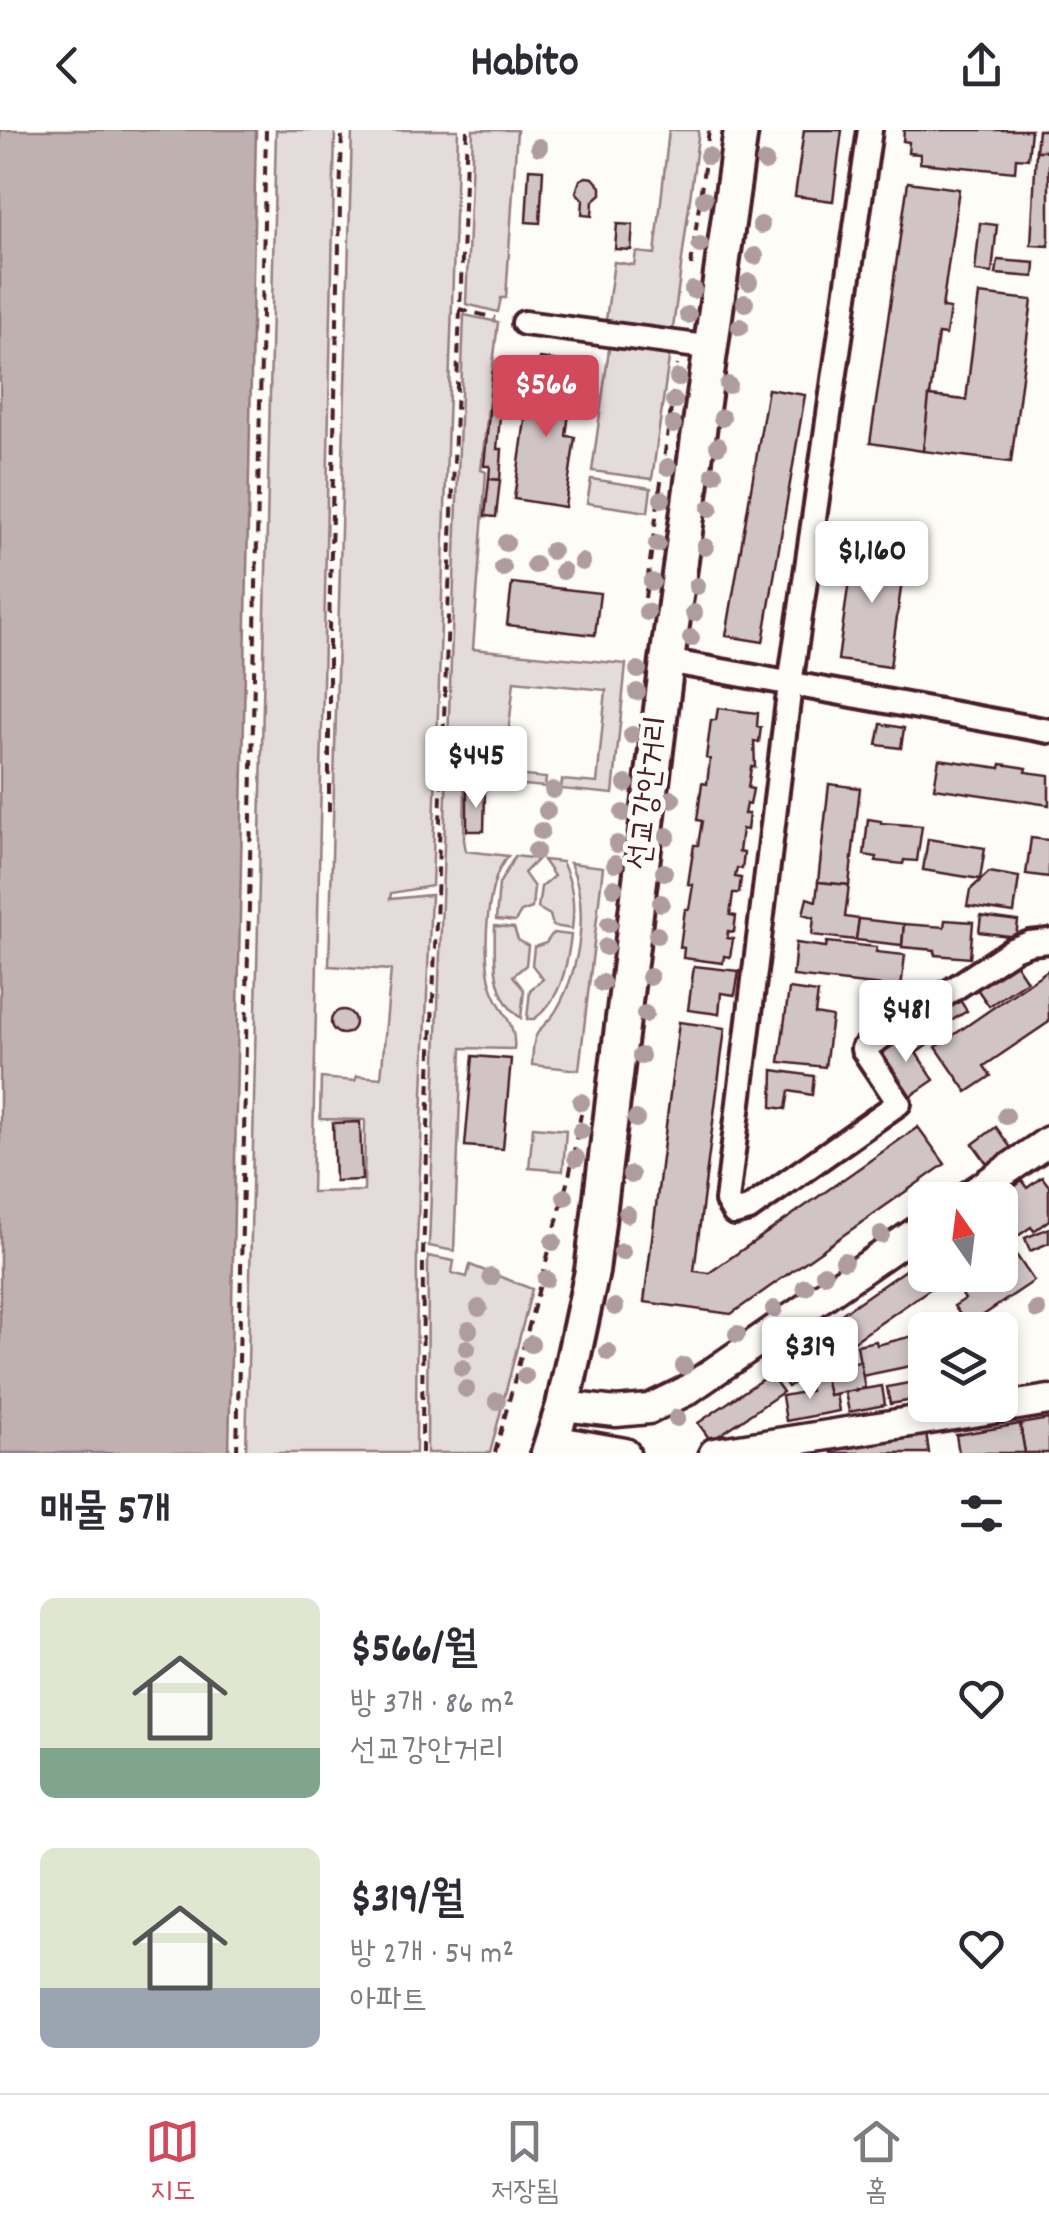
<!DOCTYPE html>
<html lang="ko">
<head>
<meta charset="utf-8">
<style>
	body { margin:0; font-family:Dekko,"Poor Story",sans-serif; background:#f2f2f3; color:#2b2b33; height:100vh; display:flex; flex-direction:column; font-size:38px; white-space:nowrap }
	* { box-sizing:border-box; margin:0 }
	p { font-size:32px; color:#7c7c81 }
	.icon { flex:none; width:55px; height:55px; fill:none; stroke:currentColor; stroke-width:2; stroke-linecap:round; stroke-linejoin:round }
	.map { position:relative; height:1323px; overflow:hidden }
	.drawer { display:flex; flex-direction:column; background:#fff; flex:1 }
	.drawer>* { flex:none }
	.needle { width:65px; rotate:346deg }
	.fabs { position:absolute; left:908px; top:1052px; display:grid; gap:20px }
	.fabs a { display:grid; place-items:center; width:110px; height:110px; border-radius:15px; background:#fff; box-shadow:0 5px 15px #0003; font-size:50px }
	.price { position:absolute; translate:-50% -85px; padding:0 22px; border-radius:10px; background:#fff; color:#222; font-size:32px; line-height:65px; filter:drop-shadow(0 2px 5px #0008) }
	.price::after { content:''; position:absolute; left:50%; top:60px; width:30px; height:22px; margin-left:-15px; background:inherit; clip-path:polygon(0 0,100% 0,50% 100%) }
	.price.current { background:#d1495b; color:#fff }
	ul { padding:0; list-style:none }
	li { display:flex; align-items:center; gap:30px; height:250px; padding:0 40px }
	li span { display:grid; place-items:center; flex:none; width:280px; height:200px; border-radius:15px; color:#555 }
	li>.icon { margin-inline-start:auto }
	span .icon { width:120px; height:120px; fill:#fffc; stroke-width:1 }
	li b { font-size:42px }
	h2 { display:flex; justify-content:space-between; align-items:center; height:120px; padding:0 40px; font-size:42px }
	header { display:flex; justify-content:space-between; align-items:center; height:130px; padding:0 40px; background:#fff; font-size:45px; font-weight:800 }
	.dock { display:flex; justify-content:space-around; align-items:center; height:140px; border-top:2px solid #e1e1e2; background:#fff; font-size:28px; color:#7c7c81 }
	.dock a { display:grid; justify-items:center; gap:5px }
	.dock .current { color:#d1495b }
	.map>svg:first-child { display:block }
	.green { fill:#e3dcda; stroke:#967e82; stroke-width:2.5 }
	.water { fill:#c0b1b1; stroke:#91777b; stroke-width:2.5 }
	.building { fill:#d0c5c4; stroke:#4a1f2b; stroke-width:2.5 }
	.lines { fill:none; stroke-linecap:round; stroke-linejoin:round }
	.minor-casing { stroke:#4a1f2b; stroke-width:30 }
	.tertiary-casing { stroke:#4a1f2b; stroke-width:35 }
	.secondary-casing { stroke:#4a1f2b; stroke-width:40 }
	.path { stroke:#4a1f2b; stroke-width:4; stroke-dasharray:10 8; stroke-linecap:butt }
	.minor { stroke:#fdfcf7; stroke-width:22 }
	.tertiary { stroke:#fdfcf7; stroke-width:28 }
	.secondary { stroke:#fdfcf7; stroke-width:32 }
	.tree { fill:#af9c9f }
	.labels { text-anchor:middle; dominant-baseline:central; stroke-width:10; stroke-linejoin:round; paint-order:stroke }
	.street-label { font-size:32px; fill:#4a1f2b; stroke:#fdfcf7 }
</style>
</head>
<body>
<header><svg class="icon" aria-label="back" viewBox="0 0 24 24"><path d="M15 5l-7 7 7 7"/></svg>Habito<svg class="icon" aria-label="share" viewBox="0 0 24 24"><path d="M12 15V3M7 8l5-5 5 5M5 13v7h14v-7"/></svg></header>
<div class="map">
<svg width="1049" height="1323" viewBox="0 0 1049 1323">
	<rect width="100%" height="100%" fill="#fdfcf7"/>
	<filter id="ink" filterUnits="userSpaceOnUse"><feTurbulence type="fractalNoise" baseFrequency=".01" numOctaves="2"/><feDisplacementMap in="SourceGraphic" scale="20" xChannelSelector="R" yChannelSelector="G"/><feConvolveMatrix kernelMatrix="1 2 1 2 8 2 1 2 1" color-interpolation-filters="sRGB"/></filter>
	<g filter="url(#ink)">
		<g class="green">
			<polygon points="276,0 335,0 312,1062 364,1061 365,990 320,989 321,948 355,951 357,946 381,948 391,840 329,836 352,0 458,0 432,756 391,763 390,769 431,765 417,1114 416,1323 246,1323"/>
			<polygon points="473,0 517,0 506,168 501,168 498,182 466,174"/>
			<polygon points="669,0 699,0 672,206 605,197 614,132 634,135 636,122 655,124"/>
			<path d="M 464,185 L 498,192 L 481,340 L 486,342 L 473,519 L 626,534 L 613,664 L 561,659 L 562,650 L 597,653 L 606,560 L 514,551 L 504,644 L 546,648 L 545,657 L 465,650 L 464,710 L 466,721 L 508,726 C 486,750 482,823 491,855 C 498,880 517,892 514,919 L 462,918 L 454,1121 L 429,1116 Z"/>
			<polygon points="610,212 670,221 652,349 592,341"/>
			<polygon points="591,349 651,358 648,382 587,373"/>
			<polygon points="515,726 538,729 524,743 534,757 532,778 521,782 515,792 496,790 499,754"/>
			<path d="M 543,730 L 562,732 C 573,754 575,774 572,799 L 553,796 L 550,785 L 538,778 L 541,757 L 554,746 Z"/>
			<path d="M 570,733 L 603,737 L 579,940 L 532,935 C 533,926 532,911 537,904 C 542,895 552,889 557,879 C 580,839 590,776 570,733 Z"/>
			<path d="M 495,796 L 514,798 L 518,810 L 528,816 L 526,835 L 513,846 L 524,860 L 521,888 C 492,868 494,827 495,796 Z"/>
			<path d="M 553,803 L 571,805 C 567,837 561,870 534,889 L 527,889 L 530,860 L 543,849 L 532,835 L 534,817 L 546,813 Z"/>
			<polygon points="533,997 566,1000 563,1041 529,1038"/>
			<polygon points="428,1126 454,1131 452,1143 467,1147 470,1135 532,1159 490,1323 427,1323"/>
		</g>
		<polygon class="water" points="0,0 256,0 229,1323 0,1323"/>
		<g class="building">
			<polygon points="804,0 842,0 833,71 795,66"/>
			<polygon points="904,0 1031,0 1028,29 1016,28 1015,42 920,33 920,24 908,23 909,12 903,11"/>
			<polygon points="1038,0 1049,0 1049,21 1036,21"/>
			<polygon points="1036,21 1049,21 1049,116 1031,115"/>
			<polygon points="529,39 543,40 540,93 526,92"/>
			<polygon points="586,47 593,48 601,57 601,64 593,71 592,86 582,85 583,70 576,62 580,50"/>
			<polygon points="908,52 959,59 942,178 950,179 946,205 938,204 923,321 870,313"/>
			<polygon points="980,93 997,95 992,143 975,141"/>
			<polygon points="617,94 633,95 631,120 615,119"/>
			<polygon points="998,130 1035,133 1034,147 996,144"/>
			<polygon points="979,164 1032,170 1011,332 923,321 929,266 966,270"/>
			<polygon points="540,228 559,231 556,251 573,253 566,306 575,307 565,377 514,369 531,247 537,248"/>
			<polygon points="493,242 504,243 497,319 502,319 500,350 489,349 490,336 484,336"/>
			<polygon points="768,259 805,265 763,512 726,506"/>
			<polygon points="489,349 500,350 496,387 485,386"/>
			<polygon points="854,414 906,422 890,537 838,530"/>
			<polygon points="512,453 600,463 595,505 507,495"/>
			<polygon points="718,578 758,583 757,596 761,597 759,612 754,611 755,637 751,637 748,658 753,659 750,675 746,674 744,684 749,684 747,700 742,699 739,722 744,723 742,739 737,738 735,747 741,748 739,763 733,763 730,785 736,786 734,802 728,801 727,808 733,809 730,827 724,826 723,833 683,828 684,818 680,817 685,779 689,779 693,755 688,754 694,715 698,715 702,691 697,690 702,653 707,654 710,629 706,628 711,590 716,590"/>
			<polygon points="881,594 904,598 901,618 877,615"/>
			<polygon points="939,629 1000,638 1001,634 1027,638 1026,642 1049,645 1049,675 934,658"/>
			<polygon points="829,654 860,658 849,755 818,752"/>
			<polygon points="467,661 485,662 484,701 467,701"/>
			<polygon points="868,689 881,691 881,693 922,696 917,731 904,730 903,734 876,731 877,727 864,725"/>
			<polygon points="1031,708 1049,710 1049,747 1026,744"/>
			<polygon points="928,709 985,718 980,749 923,740"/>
			<polygon points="989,742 1019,747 1014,783 967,776 970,760"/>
			<polygon points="818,752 849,755 845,787 859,789 856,810 812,805 814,787 803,784 807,768 816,771"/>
			<polygon points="981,786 1018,791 1016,807 979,802"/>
			<polygon points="859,789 904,794 902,815 856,810"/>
			<polygon points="945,790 973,792 970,828 935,825 935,820 902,817 904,794 944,797"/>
			<polygon points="827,812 877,817 876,822 905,825 901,858 793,846 796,813 826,817"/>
			<polygon points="1013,830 1027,851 989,876 975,856"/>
			<polygon points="694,836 739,841 735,865 721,863 719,884 688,880"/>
			<polygon points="1048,840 1049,892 984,936 991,946 967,962 936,917"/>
			<polygon points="789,859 818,863 815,884 832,887 825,937 779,932"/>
			<polygon points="958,867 967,881 941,897 933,883"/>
			<circle cx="343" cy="892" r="12"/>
			<polygon points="933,883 945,903 916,923 903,903"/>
			<polygon points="679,892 725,898 694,1141 709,1143 918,997 945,1034 731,1184 644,1172"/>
			<polygon points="903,903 934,950 909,967 878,920"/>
			<polygon points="473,926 511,929 503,1019 465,1016"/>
			<polygon points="773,940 814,946 812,965 789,961 786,979 772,977"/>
			<polygon points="360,992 362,1050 335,1051 333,993"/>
			<polygon points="996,997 1016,1025 993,1042 973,1014"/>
			<polygon points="1042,1047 1049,1056 1049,1090 1034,1101 1031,1097 1009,1112 1000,1100 1000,1078 1009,1072 1004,1065 1022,1051 1027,1058"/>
			<polygon points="1049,1098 1049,1113 1030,1121 1025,1108"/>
			<polygon points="925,1126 925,1145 950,1145 788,1257 771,1233"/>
			<polygon points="1017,1126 1034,1151 982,1186 987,1193 971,1200 954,1176 965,1169 961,1163 988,1145 1000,1145 1000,1137"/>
			<polygon points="925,1203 925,1233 862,1246 857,1215 876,1211 877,1215"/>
			<polygon points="1011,1228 1018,1258 1000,1263 1000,1231"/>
			<polygon points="860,1231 865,1258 829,1265 823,1238"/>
			<polygon points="770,1244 783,1262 711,1311 698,1293"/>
			<polygon points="825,1248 829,1265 836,1264 839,1281 786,1291 782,1266 810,1261 809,1251"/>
			<polygon points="925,1250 925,1268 890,1274 887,1257"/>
			<polygon points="882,1256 885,1275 849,1282 845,1262"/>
			<polygon points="1049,1289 1049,1323 1025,1323 1020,1294"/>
			<polygon points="1020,1294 1025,1323 959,1323 956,1305"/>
			<polygon points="925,1295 929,1323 832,1323 830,1311"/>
		</g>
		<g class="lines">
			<g class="minor-casing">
				<g id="minor">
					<polyline points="870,0 790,555 727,1071 734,1083 749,1079 899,973 863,919 1014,819 1030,813 1049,811"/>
					<polyline points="524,193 713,218"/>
					<polyline points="667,531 1049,601"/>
				</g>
			</g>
			<g class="tertiary-casing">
				<g id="tertiary">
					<polyline points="963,1070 1049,1011"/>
					<polyline points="563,1276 616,1282 649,1279 686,1261 925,1096"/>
					<polyline points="552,1310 625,1323"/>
					<polyline points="714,1323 1049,1270"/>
				</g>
			</g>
			<g class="secondary-casing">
				<polyline id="secondary" points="548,1323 563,1276 592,1141 667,531 741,0"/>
			</g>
			<g class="path">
				<polyline points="691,136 709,0"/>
				<polyline points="459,179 495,188"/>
				<polyline points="645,468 677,235"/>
				<polyline points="329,682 329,499 342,0"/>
				<polyline points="237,1323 266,0"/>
				<polyline points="422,1323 423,1125 467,0"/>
				<polyline points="495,1323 570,1042 581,984"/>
			</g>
			<use href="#minor" class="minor"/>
			<use href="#tertiary" class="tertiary"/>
			<use href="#secondary" class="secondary"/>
		</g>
		<g class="tree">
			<circle cx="539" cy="17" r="9"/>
			<circle cx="708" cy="26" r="9"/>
			<circle cx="765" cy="32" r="9"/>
			<circle cx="704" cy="69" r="9"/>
			<circle cx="761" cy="95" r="9"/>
			<circle cx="700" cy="115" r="9"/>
			<circle cx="755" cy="126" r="9"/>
			<circle cx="749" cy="152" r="9"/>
			<circle cx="693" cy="160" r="9"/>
			<circle cx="745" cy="173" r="9"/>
			<circle cx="688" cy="185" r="9"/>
			<circle cx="740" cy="197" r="9"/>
			<circle cx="678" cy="248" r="9"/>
			<circle cx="728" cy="255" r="9"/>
			<circle cx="674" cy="271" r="9"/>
			<circle cx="722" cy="288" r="9"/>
			<circle cx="673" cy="295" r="9"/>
			<circle cx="718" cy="316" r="9"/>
			<circle cx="668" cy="337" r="9"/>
			<circle cx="714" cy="344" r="9"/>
			<circle cx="662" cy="369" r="9"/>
			<circle cx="710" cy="378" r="9"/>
			<circle cx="506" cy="413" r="9"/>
			<circle cx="657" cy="414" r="9"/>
			<circle cx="705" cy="417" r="9"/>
			<circle cx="552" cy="421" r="9"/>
			<circle cx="582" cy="432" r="9"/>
			<circle cx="535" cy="435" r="9"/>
			<circle cx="503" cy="438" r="9"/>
			<circle cx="563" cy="441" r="9"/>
			<circle cx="652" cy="452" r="9"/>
			<circle cx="697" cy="456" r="9"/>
			<circle cx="647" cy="482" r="9"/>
			<circle cx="694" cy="483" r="9"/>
			<circle cx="691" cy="508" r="9"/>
			<circle cx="638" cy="540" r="9"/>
			<circle cx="637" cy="562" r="9"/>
			<circle cx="632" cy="605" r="9"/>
			<circle cx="626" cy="654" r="9"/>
			<circle cx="553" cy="660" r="9"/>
			<circle cx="672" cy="669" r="9"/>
			<circle cx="547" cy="681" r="9"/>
			<circle cx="623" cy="683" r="9"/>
			<circle cx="541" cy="701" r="9"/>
			<circle cx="667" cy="706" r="9"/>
			<circle cx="617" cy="714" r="9"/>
			<circle cx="536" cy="721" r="9"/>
			<circle cx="615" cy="734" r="9"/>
			<circle cx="664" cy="742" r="9"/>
			<circle cx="614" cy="758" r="9"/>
			<circle cx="661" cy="773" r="9"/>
			<circle cx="609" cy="794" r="9"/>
			<circle cx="657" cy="805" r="9"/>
			<circle cx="606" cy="817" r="9"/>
			<circle cx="650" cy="847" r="9"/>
			<circle cx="602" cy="853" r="9"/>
			<circle cx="645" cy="884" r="9"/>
			<circle cx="641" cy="926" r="9"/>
			<circle cx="581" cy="972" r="9"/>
			<circle cx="1006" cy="986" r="9"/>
			<circle cx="636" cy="989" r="9"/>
			<circle cx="581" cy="1001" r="9"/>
			<circle cx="576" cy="1028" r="9"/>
			<circle cx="631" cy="1045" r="9"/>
			<circle cx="565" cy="1067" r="9"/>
			<circle cx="627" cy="1084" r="9"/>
			<circle cx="881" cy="1105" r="9"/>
			<circle cx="553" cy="1112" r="9"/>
			<circle cx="622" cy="1122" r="9"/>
			<circle cx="844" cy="1131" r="9"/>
			<circle cx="824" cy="1144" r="9"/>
			<circle cx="491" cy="1147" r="9"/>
			<circle cx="546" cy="1149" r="9"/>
			<circle cx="805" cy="1157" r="9"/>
			<circle cx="615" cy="1177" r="9"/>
			<circle cx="479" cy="1178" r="9"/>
			<circle cx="774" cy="1179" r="9"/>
			<circle cx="1037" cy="1180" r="9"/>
			<circle cx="469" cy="1200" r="9"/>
			<circle cx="737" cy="1204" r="9"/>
			<circle cx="531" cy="1214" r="9"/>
			<circle cx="467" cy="1218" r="9"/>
			<circle cx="608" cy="1222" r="9"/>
			<circle cx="684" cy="1236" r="9"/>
			<circle cx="462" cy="1238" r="9"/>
			<circle cx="525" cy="1246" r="9"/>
			<circle cx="466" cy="1259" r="9"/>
			<circle cx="497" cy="1271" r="9"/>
			<circle cx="677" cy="1288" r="9"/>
		</g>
	</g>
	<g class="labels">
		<g class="street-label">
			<text transform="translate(651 663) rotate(-83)">선교강안거리</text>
		</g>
	</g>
</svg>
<div class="fabs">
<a><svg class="needle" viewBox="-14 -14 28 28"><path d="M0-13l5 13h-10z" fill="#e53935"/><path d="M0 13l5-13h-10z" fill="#7c7c81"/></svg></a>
<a><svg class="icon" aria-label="layers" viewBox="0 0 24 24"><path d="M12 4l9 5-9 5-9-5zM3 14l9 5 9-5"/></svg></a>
</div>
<b class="price current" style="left:546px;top:310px">$566</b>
<b class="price" style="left:872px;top:476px">$1,160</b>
<b class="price" style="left:476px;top:681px">$445</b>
<b class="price" style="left:906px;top:935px">$481</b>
<b class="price" style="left:810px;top:1272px">$319</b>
</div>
<section class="drawer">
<h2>매물 5개<svg class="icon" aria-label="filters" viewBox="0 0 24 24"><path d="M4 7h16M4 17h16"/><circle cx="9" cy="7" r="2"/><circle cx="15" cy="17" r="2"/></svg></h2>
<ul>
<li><span style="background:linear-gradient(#dfe7d0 75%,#7fa58c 0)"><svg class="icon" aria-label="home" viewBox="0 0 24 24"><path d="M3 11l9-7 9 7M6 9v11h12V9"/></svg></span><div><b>$566/월</b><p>방 3개 · 86 m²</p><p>선교강안거리</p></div><svg class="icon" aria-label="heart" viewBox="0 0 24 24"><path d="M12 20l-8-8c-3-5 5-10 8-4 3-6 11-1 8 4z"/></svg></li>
<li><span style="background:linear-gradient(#dfe7d0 70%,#9aa5b1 0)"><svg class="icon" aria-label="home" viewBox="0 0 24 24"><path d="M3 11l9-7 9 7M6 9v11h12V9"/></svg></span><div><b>$319/월</b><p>방 2개 · 54 m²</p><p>아파트</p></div><svg class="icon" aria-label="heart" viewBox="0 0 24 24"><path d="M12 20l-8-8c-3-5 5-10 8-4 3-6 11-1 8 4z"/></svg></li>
</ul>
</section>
<nav class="dock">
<a class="current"><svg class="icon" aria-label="map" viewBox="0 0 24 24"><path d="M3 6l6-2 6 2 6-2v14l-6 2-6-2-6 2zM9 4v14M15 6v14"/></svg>지도</a>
<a><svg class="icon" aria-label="saved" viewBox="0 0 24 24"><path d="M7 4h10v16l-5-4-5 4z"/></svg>저장됨</a>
<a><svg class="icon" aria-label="home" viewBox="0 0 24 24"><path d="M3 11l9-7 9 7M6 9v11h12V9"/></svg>홈</a>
</nav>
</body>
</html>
